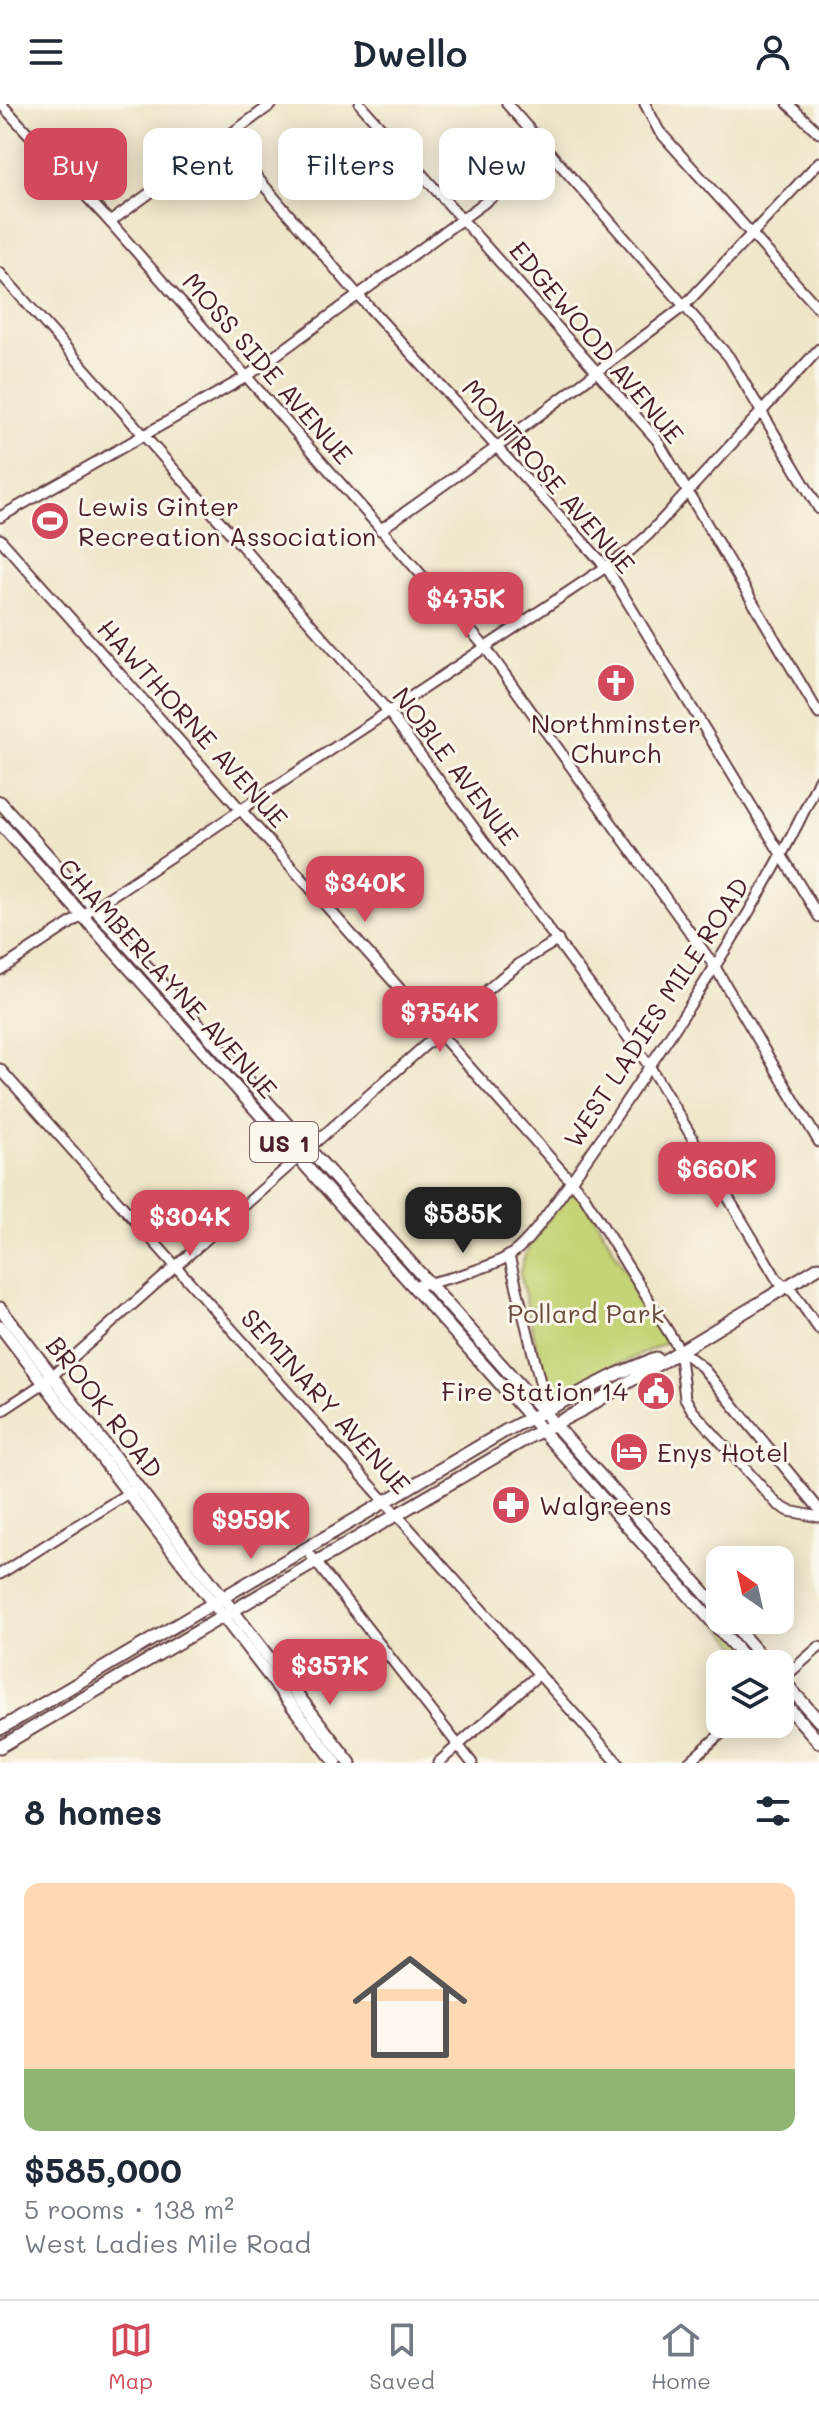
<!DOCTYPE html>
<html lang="en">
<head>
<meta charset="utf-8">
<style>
	body { margin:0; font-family:Mali,sans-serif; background:#f6f6f7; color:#1f2937; height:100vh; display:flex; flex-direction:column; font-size:30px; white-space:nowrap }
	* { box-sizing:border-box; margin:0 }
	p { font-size:26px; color:#747a83 }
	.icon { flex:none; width:44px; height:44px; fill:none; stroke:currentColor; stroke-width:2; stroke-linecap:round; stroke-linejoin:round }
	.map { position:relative; height:1659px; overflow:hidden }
	.details { display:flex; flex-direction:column; background:#fff; flex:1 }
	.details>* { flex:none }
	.banner { position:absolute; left:24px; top:24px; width:772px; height:72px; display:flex; gap:16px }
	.needle { width:52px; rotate:326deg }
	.controls { position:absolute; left:706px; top:1442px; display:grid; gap:16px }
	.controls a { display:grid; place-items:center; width:88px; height:88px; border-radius:16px; background:#fff; box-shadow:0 4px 20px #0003; font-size:40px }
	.price { position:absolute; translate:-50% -68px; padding:0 18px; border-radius:16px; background:#d1495b; color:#fff; font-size:26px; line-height:52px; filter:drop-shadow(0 2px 4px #0008) }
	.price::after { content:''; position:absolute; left:50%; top:48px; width:24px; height:18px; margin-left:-12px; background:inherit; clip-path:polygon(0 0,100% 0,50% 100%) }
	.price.active { background:#222; color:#fff }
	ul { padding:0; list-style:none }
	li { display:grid; align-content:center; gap:16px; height:424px; padding:0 24px }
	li+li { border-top:2px solid #e0e1e3 }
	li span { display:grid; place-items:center; height:248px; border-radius:16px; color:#555 }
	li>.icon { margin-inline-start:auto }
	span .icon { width:144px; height:144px; fill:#fffc; stroke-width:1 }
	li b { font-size:34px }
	h2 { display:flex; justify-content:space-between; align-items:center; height:96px; padding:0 24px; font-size:34px }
	.tag { padding:0 28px; border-radius:16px; background:#fff; box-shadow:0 4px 20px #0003; font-size:28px; line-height:72px }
	.tag.active { background:#d1495b; color:#fff }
	header { display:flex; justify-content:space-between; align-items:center; height:104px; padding:0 24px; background:#fff; font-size:36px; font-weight:600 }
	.menu { display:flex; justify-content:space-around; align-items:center; height:112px; border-top:2px solid #e0e1e3; background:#fff; font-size:22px; color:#747a83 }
	.menu a { display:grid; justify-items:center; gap:4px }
	.menu .active { color:#d1495b }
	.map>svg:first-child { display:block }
	.green { fill:#c5d476; stroke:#887a50; stroke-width:2 }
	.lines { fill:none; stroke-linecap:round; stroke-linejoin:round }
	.minor-casing { stroke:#633d43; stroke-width:13 }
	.major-casing { stroke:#633d43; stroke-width:15 }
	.minor { stroke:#fff; stroke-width:9 }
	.major { stroke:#fff; stroke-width:11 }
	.labels { text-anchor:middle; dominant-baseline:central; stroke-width:6; stroke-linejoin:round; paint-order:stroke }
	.shield { fill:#fbf7ec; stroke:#7f6065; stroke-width:2 }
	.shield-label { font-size:24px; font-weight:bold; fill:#4a1f2b }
	.street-label { font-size:26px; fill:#4a1f2b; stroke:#fbf7ec }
	.poi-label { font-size:26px; fill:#4a1f2b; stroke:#fbf7ec; text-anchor:start }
	.park-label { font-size:26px; fill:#694c3e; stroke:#fbf7ec }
</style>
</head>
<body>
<header><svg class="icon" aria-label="menu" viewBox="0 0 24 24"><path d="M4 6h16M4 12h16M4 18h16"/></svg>Dwello<svg class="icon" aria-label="person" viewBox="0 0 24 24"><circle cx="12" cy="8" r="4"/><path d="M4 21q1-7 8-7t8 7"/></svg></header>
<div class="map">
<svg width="819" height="1659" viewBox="0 0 819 1659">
	<rect width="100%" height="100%" fill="#fbf7ec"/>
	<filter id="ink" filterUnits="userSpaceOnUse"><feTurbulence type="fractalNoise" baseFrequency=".0125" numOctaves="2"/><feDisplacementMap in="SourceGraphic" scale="16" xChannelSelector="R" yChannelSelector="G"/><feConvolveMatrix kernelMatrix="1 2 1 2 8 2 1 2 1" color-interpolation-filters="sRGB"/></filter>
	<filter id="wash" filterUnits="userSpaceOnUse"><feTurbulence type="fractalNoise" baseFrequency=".006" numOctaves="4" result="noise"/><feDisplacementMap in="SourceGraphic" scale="32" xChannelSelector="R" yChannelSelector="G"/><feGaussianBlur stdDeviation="1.8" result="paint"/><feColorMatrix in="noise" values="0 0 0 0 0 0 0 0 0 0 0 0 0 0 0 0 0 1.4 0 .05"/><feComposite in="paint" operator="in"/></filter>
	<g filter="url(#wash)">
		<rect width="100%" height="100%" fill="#efe5c8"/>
		<g class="green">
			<path d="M 576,1088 L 590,1105 L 667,1238 L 548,1294 L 520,1169 C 524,1140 550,1115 567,1092 Z"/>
			<polygon points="555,1332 606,1388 629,1409 720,1511 720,1516 724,1516 764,1560 754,1560 554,1334"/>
		</g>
	</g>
	<g filter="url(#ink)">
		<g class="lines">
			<g class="minor-casing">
				<g id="minor">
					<polyline points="1,0 110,118 485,543 715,863 819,1038"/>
					<polyline points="360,0 657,336 819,610"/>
					<polyline points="507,0 729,253 819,405"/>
					<polyline points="645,0 659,27 819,205"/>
					<polyline points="788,0 819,29"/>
					<polyline points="224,35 357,190 607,464 819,813"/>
					<polyline points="110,118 272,0"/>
					<polyline points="0,169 388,607 650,963 778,1177 793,1188 819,1225"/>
					<polyline points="0,413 246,273 551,50"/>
					<polyline points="380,426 497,343 684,202 819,58"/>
					<polyline points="0,435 584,1092 679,1245 702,1263 819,1405"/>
					<polyline points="0,866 630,447 648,431 819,245"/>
					<polyline points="0,965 618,1659"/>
					<polyline points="509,1152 544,1294 543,1307"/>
					<path d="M 413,1182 C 438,1178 489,1165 510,1151 C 521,1144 529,1134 537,1124 C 587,1057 633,988 679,918 C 730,840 781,761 819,675"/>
					<polyline points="679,1245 685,1294 692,1306 777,1400 789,1407 819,1413"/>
					<polyline points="0,1308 44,1279 501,874 522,858 558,836"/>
					<polyline points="305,1444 472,1659"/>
					<polyline points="0,1470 133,1386"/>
					<polyline points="780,1577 819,1543"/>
					<polyline points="438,1659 539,1570"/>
					<polyline points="688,1659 732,1620"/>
				</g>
			</g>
			<g class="major-casing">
				<g id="major">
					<polyline points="0,698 720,1506"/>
					<polyline points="0,719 750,1560"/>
					<polyline points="0,1204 350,1659"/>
					<polyline points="0,1222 336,1659"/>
					<polyline points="729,1516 768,1560"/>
					<polyline points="780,1573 819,1617"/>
					<polyline points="780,1594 819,1638"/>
					<polyline points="0,1625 505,1327 617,1270 656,1254"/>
					<polyline points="0,1643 531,1332 584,1305 819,1163"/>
				</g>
			</g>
			<use href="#minor" class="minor"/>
			<use href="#major" class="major"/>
		</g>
	</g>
	<defs>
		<g id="stadium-disc" transform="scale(2)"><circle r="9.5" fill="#d1495b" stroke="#fbf7ec"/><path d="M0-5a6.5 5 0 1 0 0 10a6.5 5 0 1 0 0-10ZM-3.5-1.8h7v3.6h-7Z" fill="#fff"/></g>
		<g id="church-disc" transform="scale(2)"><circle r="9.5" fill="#d1495b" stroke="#fbf7ec"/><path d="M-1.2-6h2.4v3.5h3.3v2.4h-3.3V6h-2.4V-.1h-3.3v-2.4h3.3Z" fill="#fff"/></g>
		<g id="civic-disc" transform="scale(2)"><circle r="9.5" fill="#d1495b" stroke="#fbf7ec"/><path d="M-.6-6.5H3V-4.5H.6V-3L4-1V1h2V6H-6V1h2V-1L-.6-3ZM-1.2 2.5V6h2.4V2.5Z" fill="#fff"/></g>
		<g id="hotel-disc" transform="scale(2)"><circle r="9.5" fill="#d1495b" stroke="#fbf7ec"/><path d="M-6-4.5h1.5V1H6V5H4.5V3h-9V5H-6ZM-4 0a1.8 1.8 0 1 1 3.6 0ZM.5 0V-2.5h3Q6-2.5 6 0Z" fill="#fff"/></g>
		<g id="pharmacy-disc" transform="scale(2)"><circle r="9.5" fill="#d1495b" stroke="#fbf7ec"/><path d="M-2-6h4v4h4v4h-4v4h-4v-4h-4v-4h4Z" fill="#fff"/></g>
	</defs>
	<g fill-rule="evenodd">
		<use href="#stadium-disc" x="50" y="417"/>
		<use href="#church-disc" x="616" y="579"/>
		<use href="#civic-disc" x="656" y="1287"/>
		<use href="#hotel-disc" x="629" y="1348"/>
		<use href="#pharmacy-disc" x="511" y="1401"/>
	</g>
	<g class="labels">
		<rect class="shield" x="250" y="1018" width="68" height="40" rx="6"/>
		<g class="shield-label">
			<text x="284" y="1038">US 1</text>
		</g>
		<g class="street-label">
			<text transform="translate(597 238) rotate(50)">EDGEWOOD AVENUE</text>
			<text transform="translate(268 264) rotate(49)">MOSS SIDE AVENUE</text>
			<text transform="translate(549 372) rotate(49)">MONTROSE AVENUE</text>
			<text transform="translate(193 619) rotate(48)">HAWTHORNE AVENUE</text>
			<text transform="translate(456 662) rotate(53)">NOBLE AVENUE</text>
			<text transform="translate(168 874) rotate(48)">CHAMBERLAYNE AVENUE</text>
			<text transform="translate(656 908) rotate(-57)">WEST LADIES MILE ROAD</text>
			<text transform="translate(326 1297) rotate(48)">SEMINARY AVENUE</text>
			<text transform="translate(105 1303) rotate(52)">BROOK ROAD</text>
		</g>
		<g class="poi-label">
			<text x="78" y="402">Lewis Ginter<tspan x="78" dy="30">Recreation Association</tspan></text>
			<text x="616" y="619" text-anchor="middle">Northminster<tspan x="616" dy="30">Church</tspan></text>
			<text x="628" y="1287" text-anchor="end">Fire Station 14</text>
			<text x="657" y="1348">Enys Hotel</text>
			<text x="539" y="1401">Walgreens</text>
		</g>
		<g class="park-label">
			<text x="586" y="1209">Pollard Park</text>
		</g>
	</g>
</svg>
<div class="controls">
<a><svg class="needle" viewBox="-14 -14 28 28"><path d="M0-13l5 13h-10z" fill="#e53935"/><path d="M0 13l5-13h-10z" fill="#747a83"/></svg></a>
<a><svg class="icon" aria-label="layers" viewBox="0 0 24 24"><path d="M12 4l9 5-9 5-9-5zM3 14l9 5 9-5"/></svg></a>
</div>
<b class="price" style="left:466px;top:536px">$475K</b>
<b class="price" style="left:365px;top:820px">$340K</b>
<b class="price" style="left:440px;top:950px">$754K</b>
<b class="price" style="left:717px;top:1106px">$660K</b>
<b class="price active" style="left:463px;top:1151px">$585K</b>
<b class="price" style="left:190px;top:1154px">$304K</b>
<b class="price" style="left:251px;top:1457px">$959K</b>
<b class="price" style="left:330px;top:1603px">$357K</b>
<div class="banner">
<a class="tag active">Buy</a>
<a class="tag">Rent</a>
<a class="tag">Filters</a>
<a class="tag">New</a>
</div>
</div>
<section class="details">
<h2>8 homes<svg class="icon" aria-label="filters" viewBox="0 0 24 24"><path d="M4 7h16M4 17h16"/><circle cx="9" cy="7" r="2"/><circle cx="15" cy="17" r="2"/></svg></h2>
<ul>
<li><span style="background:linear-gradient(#ffd9b3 75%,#8fb573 0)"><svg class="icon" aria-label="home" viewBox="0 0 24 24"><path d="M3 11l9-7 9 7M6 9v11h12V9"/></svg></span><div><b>$585,000</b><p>5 rooms · 138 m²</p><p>West Ladies Mile Road</p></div></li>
</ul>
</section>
<nav class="menu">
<a class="active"><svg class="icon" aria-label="map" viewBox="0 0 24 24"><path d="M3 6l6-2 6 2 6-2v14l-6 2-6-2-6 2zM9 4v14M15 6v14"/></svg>Map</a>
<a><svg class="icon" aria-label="saved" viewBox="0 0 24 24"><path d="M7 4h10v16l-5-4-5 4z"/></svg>Saved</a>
<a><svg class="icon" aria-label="home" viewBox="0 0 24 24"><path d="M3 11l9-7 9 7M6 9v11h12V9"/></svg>Home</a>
</nav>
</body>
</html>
